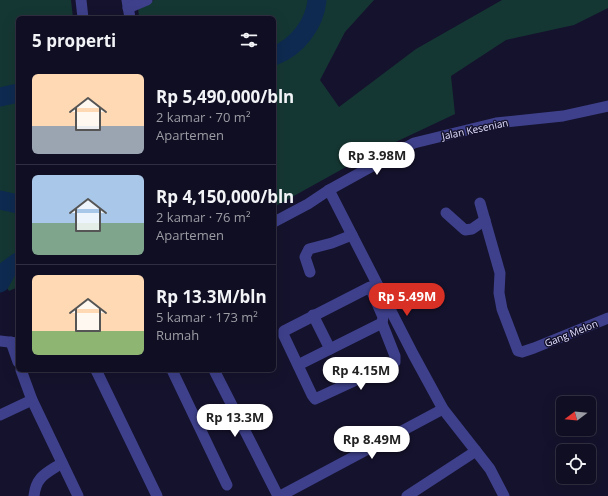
<!DOCTYPE html>
<html lang="id">
<head>
<meta charset="utf-8">
<style>
	body { margin:0; font-family:"Open Sans",sans-serif; background:#1e1c2f; color:#f1f3f6; height:100vh; display:flex; flex-direction:column; font-size:15px; white-space:nowrap }
	* { box-sizing:border-box; margin:0 }
	p { font-size:13px; color:#9c9ca5 }
	.icon { flex:none; width:22px; height:22px; fill:none; stroke:currentColor; stroke-width:2; stroke-linecap:round; stroke-linejoin:round }
	.map { position:relative; flex:1; overflow:hidden }
	.side { position:absolute; left:16px; top:16px; width:260px; height:356px; display:flex; flex-direction:column; background:#100e22; border-radius:6px; box-shadow:0 4px 16px #0002,0 0 0 1px #302e40 }
	.side>* { flex:none }
	.needle { width:26px; rotate:254deg }
	.tools { position:absolute; left:556px; top:396px; display:grid; gap:8px }
	.tools a { display:grid; place-items:center; width:40px; height:40px; border-radius:6px; background:#100e22; box-shadow:0 4px 16px #0002,0 0 0 1px #302e40; font-size:20px }
	.price { position:absolute; translate:-50% -34px; padding:0 9px; border-radius:14px; background:#fff; color:#222; font-size:13px; line-height:26px; filter:drop-shadow(0 1px 2px #0008) }
	.price::after { content:''; position:absolute; left:50%; top:24px; width:12px; height:9px; margin-left:-6px; background:inherit; clip-path:polygon(0 0,100% 0,50% 100%) }
	.price.active { background:#d93025; color:#fff }
	ul { padding:0; list-style:none }
	li { display:flex; align-items:center; gap:12px; height:100px; padding:0 16px }
	li+li { border-top:1px solid #302e40 }
	li span { display:grid; place-items:center; flex:none; width:112px; height:80px; border-radius:6px; color:#555 }
	li>.icon { margin-inline-start:auto }
	span .icon { width:48px; height:48px; fill:#fffc; stroke-width:1 }
	li b { font-size:17px }
	h2 { display:flex; justify-content:space-between; align-items:center; height:48px; padding:0 16px; font-size:17px }
	.map>svg:first-child { display:block }
	.green { fill:#153733 }
	.lines { fill:none; stroke-linecap:round; stroke-linejoin:round }
	.river { stroke:#0e2a50; stroke-width:19 }
	.minor { stroke:#3e408b; stroke-width:11 }
	.labels { text-anchor:middle; dominant-baseline:central; stroke-width:3; stroke-linejoin:round; paint-order:stroke }
	.street-label { font-size:10px; fill:#e0dffe; stroke:#15122d }
</style>
</head>
<body>
<div class="map">
<svg width="608" height="496" viewBox="0 0 608 496">
	<rect width="100%" height="100%" fill="#15122d"/>
	<g class="green">
		<polygon points="0,0 71,0 73,18 18,18 18,287 9,291 0,277"/>
		<polygon points="154,0 374,0 345,32 320,80 339,107 416,49 502,0 608,0 608,8 574,25 506,40 451,76 455,114 364,157 274,207 274,18 139,18 138,7"/>
	</g>
	<g class="lines">
		<g class="river">
			<path d="M 274,56 C 297,47 315,24 317,0"/>
			<polyline points="0,97 18,93"/>
			<polyline points="0,200 18,204"/>
			<polyline points="0,283 7,270 18,262"/>
		</g>
		<g class="minor">
			<polyline points="81,0 83,18"/>
			<polyline points="127,0 130,18"/>
			<polyline points="128,8 147,0"/>
			<polyline points="329,190 413,354 443,409 490,469 504,496"/>
			<polyline points="480,203 500,273 499,293 502,309 518,351 522,352 534,348 608,318"/>
			<polyline points="446,213 465,230 472,229 485,220"/>
			<polyline points="274,222 308,204 329,190 414,143 496,123 563,116 608,106"/>
			<polyline points="310,272 305,257 309,249 332,243 352,235"/>
			<polygon points="370,287 383,317 382,323 395,356 395,362 315,399 312,395 284,336 284,331"/>
			<polyline points="313,315 330,349"/>
			<polyline points="0,341 17,343"/>
			<polyline points="11,342 18,362"/>
			<polyline points="298,365 382,323"/>
			<polyline points="21,370 32,400 78,496"/>
			<polyline points="96,370 157,496"/>
			<polyline points="172,370 227,485"/>
			<polyline points="214,370 278,496"/>
			<polyline points="0,415 32,400"/>
			<path d="M 34,496 C 36,476 47,473 62,463"/>
			<polyline points="280,496 443,409"/>
			<polyline points="407,496 476,451"/>
		</g>
	</g>
	<g class="labels">
		<g class="street-label">
			<text transform="translate(475 129) rotate(-12)">Jalan Kesenian</text>
			<text transform="translate(571 333) rotate(-22)">Gang Melon</text>
		</g>
	</g>
</svg>
<div class="tools">
<a><svg class="needle" viewBox="-14 -14 28 28"><path d="M0-13l5 13h-10z" fill="#e53935"/><path d="M0 13l5-13h-10z" fill="#9c9ca5"/></svg></a>
<a><svg class="icon" aria-label="locate" viewBox="0 0 24 24"><circle cx="12" cy="12" r="6"/><path d="M12 2v4M12 18v4M2 12h4M18 12h4"/></svg></a>
</div>
<b class="price" style="left:377px;top:176px">Rp 3.98M</b>
<b class="price active" style="left:407px;top:317px">Rp 5.49M</b>
<b class="price" style="left:361px;top:391px">Rp 4.15M</b>
<b class="price" style="left:235px;top:438px">Rp 13.3M</b>
<b class="price" style="left:372px;top:460px">Rp 8.49M</b>
<section class="side">
<h2>5 properti<svg class="icon" aria-label="filters" viewBox="0 0 24 24"><path d="M4 7h16M4 17h16"/><circle cx="9" cy="7" r="2"/><circle cx="15" cy="17" r="2"/></svg></h2>
<ul>
<li><span style="background:linear-gradient(#ffd9b3 65%,#9aa5b1 0)"><svg class="icon" aria-label="home" viewBox="0 0 24 24"><path d="M3 11l9-7 9 7M6 9v11h12V9"/></svg></span><div><b>Rp 5,490,000/bln</b><p>2 kamar · 70 m²</p><p>Apartemen</p></div></li>
<li><span style="background:linear-gradient(#a9c7e8 60%,#7fa58c 0)"><svg class="icon" aria-label="home" viewBox="0 0 24 24"><path d="M3 11l9-7 9 7M6 9v11h12V9"/></svg></span><div><b>Rp 4,150,000/bln</b><p>2 kamar · 76 m²</p><p>Apartemen</p></div></li>
<li><span style="background:linear-gradient(#ffd9b3 70%,#8fb573 0)"><svg class="icon" aria-label="home" viewBox="0 0 24 24"><path d="M3 11l9-7 9 7M6 9v11h12V9"/></svg></span><div><b>Rp 13.3M/bln</b><p>5 kamar · 173 m²</p><p>Rumah</p></div></li>
</ul>
</section>
</div>
</body>
</html>
